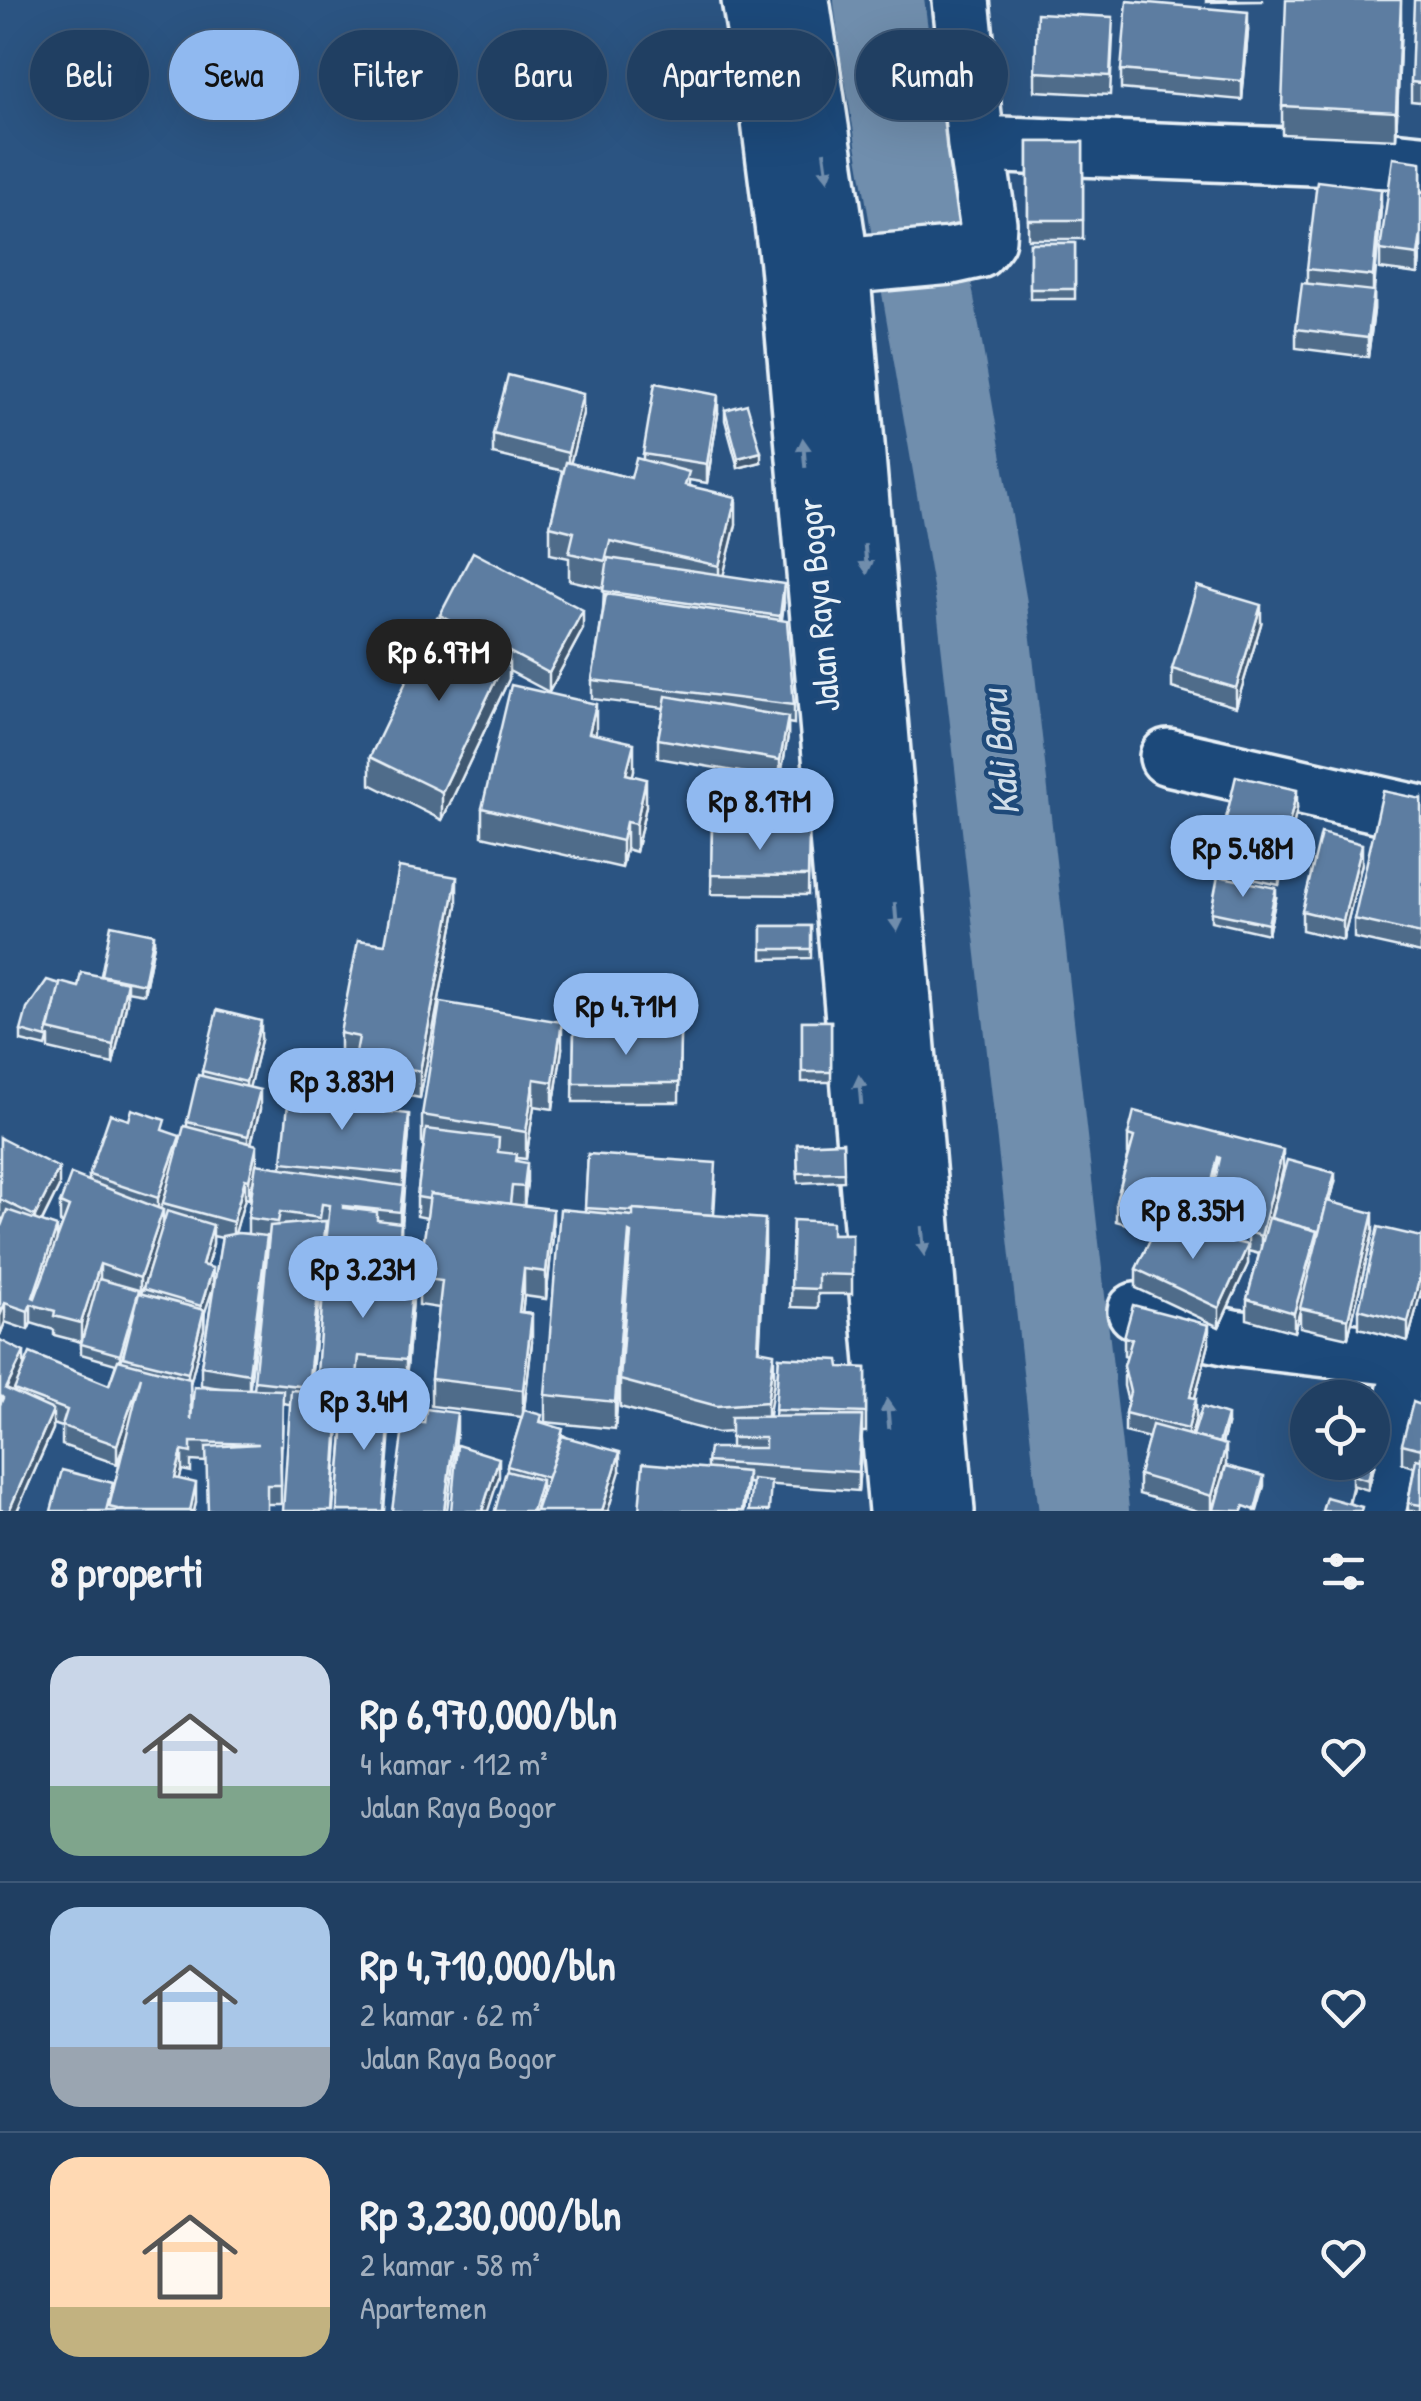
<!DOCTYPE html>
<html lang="id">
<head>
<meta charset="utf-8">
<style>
	body { margin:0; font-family:"Patrick Hand",sans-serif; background:#2d4a6b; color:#f1f3f6; height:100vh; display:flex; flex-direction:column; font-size:38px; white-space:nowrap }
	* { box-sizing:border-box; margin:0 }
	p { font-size:32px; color:#a2afbe }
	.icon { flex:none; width:55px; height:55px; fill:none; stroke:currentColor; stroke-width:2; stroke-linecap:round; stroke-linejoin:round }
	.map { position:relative; height:1511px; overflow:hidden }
	.drawer { display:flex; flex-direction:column; background:#203f62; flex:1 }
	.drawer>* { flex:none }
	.hud { position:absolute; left:30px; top:30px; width:1362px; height:90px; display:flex; gap:20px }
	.tools { position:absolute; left:1290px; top:1380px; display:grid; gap:20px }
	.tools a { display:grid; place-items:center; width:100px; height:100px; border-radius:50%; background:#203f62; box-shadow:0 10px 40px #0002,0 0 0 2px #3d5877; font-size:50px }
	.price { position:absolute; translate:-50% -85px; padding:0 22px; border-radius:35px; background:#90b9f0; color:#111; font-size:32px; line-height:65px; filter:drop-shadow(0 2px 5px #0008) }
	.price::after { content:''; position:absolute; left:50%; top:60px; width:30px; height:22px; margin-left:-15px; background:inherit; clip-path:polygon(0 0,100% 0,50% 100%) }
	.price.active { background:#222; color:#fff }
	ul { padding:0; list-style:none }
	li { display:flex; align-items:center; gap:30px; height:250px; padding:0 50px }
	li+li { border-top:2px solid #3d5877 }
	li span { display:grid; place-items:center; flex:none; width:280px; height:200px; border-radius:30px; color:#555 }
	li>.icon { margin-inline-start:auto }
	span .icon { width:120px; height:120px; fill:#fffc; stroke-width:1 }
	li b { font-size:42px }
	h2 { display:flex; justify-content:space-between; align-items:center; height:120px; padding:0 50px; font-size:42px }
	.chip { padding:0 35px; border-radius:45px; background:#203f62; box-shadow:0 10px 40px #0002,0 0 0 2px #3d5877; font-size:35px; line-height:90px }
	.chip.active { background:#90b9f0; color:#111 }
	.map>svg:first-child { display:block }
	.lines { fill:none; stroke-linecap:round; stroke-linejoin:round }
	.river { stroke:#708ead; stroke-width:90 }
	.minor-casing { stroke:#e8f1f8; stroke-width:62 }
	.highway-casing { stroke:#e8f1f8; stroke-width:62 }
	.minor { stroke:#1f4a7a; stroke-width:55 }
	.highway { stroke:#1f4a7a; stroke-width:55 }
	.wall { fill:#506c8a; stroke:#e8f1f8; stroke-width:2.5; fill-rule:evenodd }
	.shaded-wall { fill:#415871; stroke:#e8f1f8; stroke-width:2.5 }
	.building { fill:#5d7da1; stroke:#e8f1f8; stroke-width:2.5 }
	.oneway { fill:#6f8dac }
	.labels { text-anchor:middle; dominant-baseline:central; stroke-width:9; stroke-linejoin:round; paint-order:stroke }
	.street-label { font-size:35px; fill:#e8f1f8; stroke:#1f4a7a }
	.water-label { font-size:38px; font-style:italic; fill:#d0dde9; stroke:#1f4a7a }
</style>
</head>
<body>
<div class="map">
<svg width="1421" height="1511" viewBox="0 0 1421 1511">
	<rect width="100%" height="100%" fill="#2b5482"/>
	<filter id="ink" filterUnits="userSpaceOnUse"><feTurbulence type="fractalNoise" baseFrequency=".01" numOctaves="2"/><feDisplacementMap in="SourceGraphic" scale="20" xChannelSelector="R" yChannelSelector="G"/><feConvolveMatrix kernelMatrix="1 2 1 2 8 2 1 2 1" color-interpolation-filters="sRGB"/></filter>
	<g filter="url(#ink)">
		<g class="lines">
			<polyline class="river" points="879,0 885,48 982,606 1084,1511"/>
			<g class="minor-casing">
				<g id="minor">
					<polyline points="976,144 1392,160 1421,163"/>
					<polyline points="841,266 951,256 978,250 987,239 988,223 976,144 961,0"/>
					<polyline points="1168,757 1421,814"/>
					<polyline points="1136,1311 1193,1329 1233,1338 1413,1359"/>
					<polyline points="1377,1511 1421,1327"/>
				</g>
			</g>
			<g class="highway-casing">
				<g id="highway">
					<polyline points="750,0 769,113 788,264 897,1511"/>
					<polyline points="801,0 841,266 946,1511"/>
				</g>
			</g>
			<use href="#minor" class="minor"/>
			<use href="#highway" class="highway"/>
		</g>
		<g class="wall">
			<polygon points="1206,0 1262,0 1262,1 1206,2"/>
			<polygon points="1421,0 1421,102 1411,101 1411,82"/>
			<polygon points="1401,22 1396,139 1282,134 1282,106"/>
			<polygon points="1248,31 1242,100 1121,89 1121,70"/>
			<polygon points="1113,36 1110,95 1035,91 1035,72"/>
			<rect x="1028" y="142" width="55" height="97"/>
			<polygon points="1421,162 1421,253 1418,274 1380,269 1380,250"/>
			<polygon points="1381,208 1374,291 1374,310 1368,357 1296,348 1296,329 1307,283 1307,269"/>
			<rect x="1030" y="243" width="45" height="56"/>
			<polygon points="725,410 761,462 738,468 725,420"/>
			<polygon points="583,413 570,463 631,478 643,460 643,454 718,414 707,483 689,480 689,486 736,524 723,575 784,603 781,621 794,705 794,724 788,723 788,736 780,779 658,758 658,739 664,708 592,699 592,680 603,610 604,588 569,580 569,558 550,554 550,526 563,471 493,454 493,434"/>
			<polygon points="440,615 583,629 549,692 509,671 509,679 442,820 370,784 370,757 440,619"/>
			<polygon points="1261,624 1236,707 1172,688 1172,669"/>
			<polygon points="595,734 634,770 632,776 646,806 636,852 626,849 622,868 482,836 482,808"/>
			<polygon points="1421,799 1421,953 1354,938 1354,919"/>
			<polygon points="1297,809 1279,885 1218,871 1218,852"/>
			<polygon points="712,829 809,832 808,895 711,894"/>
			<polygon points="1362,863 1343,940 1302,930 1302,911"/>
			<polygon points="1276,898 1268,934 1211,921 1211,912"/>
			<polygon points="457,905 420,1098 355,1085 355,1063 340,1061 340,1033 385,944"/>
			<polygon points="762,926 811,926 811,958 762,959"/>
			<polygon points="154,944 144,994 127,991 127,1001 113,1064 49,1049 49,1036 46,1047 21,1041 21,1031 78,987 101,976"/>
			<rect x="802" y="1021" width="29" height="61"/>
			<polygon points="574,1033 680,1034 679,1102 573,1102"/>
			<path d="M 261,1040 L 249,1087 L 260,1109 L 251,1144 L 257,1165 L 282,1168 L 282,1162 L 319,1105 L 409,1133 L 401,1223 L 401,1242 L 398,1279 L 413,1299 L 406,1379 L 359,1375 L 357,1394 L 391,1415 L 384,1511 L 337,1511 L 346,1394 L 317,1392 L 324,1262 L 328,1224 L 326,1224 L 310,1392 L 340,1413 L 283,1403 L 281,1464 L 281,1504 L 267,1504 L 206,1462 L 191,1461 L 191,1472 L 182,1470 L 179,1479 L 196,1502 L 194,1511 L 51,1511 L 113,1491 L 126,1438 L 117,1464 L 62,1445 L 62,1427 L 53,1424 L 53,1429 L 17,1511 L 0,1511 L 0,1340 L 24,1367 L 109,1385 L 116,1364 L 81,1354 L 81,1342 L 54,1335 L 54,1330 L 31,1323 L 28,1330 L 5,1322 L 0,1335 L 0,1229 L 3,1219 L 0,1218 L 0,1138 L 59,1187 L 42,1222 L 57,1238 L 63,1224 L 60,1222 L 60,1203 L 89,1181 L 89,1175 L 165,1131 L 180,1141 L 187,1126 L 187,1122 L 202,1076 L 202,1071 ZM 254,1180 L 248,1218 L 248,1234 L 235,1233 L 245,1198 L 249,1199 ZM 213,1236 L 222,1238 L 201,1366 L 201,1385 L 220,1388 L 191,1420 L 190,1384 L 204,1329 L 207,1267 L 213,1244 ZM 267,1240 L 269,1240 L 254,1389 L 249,1389 Z"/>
			<polygon points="562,1049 553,1109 534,1106 526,1159 517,1158 517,1162 527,1182 524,1205 553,1236 546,1299 524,1296 522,1313 532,1342 524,1410 620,1471 545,1487 541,1486 535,1511 495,1511 507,1472 507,1466 522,1417 431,1406 431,1379 439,1308 419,1305 419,1278 427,1218 417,1216 417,1197 424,1143 422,1143 422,1115"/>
			<path d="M 1128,1135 L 1283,1169 L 1271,1218 L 1335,1182 L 1330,1202 L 1373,1232 L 1348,1338 L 1300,1327 L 1300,1310 L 1294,1332 L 1247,1319 L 1247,1299 L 1259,1254 L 1248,1251 L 1248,1264 L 1219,1327 L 1136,1288 L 1136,1269 L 1154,1232 L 1116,1221 L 1116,1202 L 1129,1154 L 1128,1154 ZM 1210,1210 L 1210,1221 L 1248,1230 L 1248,1245 L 1189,1231 L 1195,1218 L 1207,1222 Z"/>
			<polygon points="843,1142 844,1181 798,1183 797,1144"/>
			<polygon points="588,1154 716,1182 714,1215 765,1246 759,1350 774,1380 768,1417 775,1417 779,1357 840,1367 866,1368 866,1432 862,1432 858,1491 747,1483 744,1511 639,1511 707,1468 707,1462 731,1448 731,1432 717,1433 620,1407 620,1380 628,1276 615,1429 545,1422 545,1395 585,1211"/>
			<polygon points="793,1220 832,1234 852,1234 852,1294 818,1294 818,1308 791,1307"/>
			<polygon points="1421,1237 1421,1291 1408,1341 1359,1328 1359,1309"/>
			<polygon points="1124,1337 1209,1344 1195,1398 1196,1417 1191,1436 1193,1436 1227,1425 1222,1444 1226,1464 1213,1511 1198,1511 1139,1494 1139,1475 1149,1438 1125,1432 1125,1413 1128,1402 1124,1386 1124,1366 1127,1357 1124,1356"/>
			<polygon points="1421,1393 1421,1511 1408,1511 1408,1503 1414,1467 1402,1463 1402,1444 1420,1404"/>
			<polygon points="1377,1455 1368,1490 1352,1485 1352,1475"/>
		</g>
		<g class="shaded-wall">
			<polygon points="1401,0 1401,22 1396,139 1396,112"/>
			<polygon points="1248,12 1248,31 1242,100 1242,81"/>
			<polygon points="1381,189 1381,208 1373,295 1373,276"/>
			<polygon points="1421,234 1421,253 1418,274 1418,255"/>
			<polygon points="1374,291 1374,310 1368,357 1368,338"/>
			<polygon points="583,394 583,413 568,473 568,453"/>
			<polygon points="718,395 718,414 707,483 707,464"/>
			<polygon points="761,452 761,462 738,468 738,458"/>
			<polygon points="736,497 736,524 719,593 719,566"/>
			<polygon points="784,584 784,603 780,635 780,616"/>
			<polygon points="1261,605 1261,624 1236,707 1236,688"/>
			<polygon points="583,610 583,629 549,692 549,673"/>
			<polygon points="509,652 509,679 442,820 442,792"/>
			<polygon points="596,704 596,732 589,760 589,733"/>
			<polygon points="788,717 788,736 780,779 780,760"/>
			<polygon points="634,743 634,770 626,802 626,774"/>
			<polygon points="646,779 646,806 636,852 636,824"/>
			<polygon points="1297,790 1297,809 1279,885 1279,866"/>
			<polygon points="626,822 626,849 622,868 622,841"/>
			<polygon points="1362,844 1362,863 1343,940 1343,921"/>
			<polygon points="457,877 457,905 420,1098 420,1071"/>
			<polygon points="1276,888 1276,898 1268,934 1268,924"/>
			<polygon points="154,934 154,944 144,994 144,984"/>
			<polygon points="127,982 127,1001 113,1064 113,1045"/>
			<polygon points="261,1021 261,1040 246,1101 246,1082"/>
			<polygon points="562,1022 562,1049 553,1109 553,1082"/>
			<polygon points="534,1079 534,1106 526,1159 526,1132"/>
			<polygon points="260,1090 260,1109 248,1155 248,1136"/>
			<polygon points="409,1114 409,1133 403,1193 403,1174"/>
			<polygon points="180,1136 180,1155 158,1217 158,1198"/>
			<polygon points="257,1145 257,1164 249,1199 249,1180"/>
			<polygon points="1283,1150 1283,1169 1261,1255 1261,1236"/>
			<polygon points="1218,1157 1218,1176 1210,1202 1207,1222 1207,1203"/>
			<polygon points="527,1163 527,1182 524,1206 524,1187"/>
			<polygon points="59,1168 59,1187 35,1235 35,1216"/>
			<polygon points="1335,1173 1335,1182 1294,1332 1294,1313"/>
			<polygon points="245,1179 245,1198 233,1241 233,1222"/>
			<polygon points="403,1186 403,1205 400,1231 400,1212"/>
			<polygon points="1195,1199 1195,1218 1184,1240 1184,1221"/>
			<polygon points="553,1209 553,1236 546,1299 546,1272"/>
			<polygon points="163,1210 163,1229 140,1297 140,1278"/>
			<polygon points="1373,1213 1373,1232 1348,1338 1348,1319"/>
			<polygon points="765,1219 765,1246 758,1378 758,1350"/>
			<polygon points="326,1221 326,1240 308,1406 308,1387"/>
			<polygon points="401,1223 401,1242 397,1288 397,1269"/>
			<polygon points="213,1225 213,1244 202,1284 202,1265"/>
			<polygon points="57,1227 57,1246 37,1306 33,1297"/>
			<polygon points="629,1232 629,1260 615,1429 615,1402"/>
			<polygon points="267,1236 267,1255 249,1393 249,1374"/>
			<polygon points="1248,1245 1248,1264 1219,1327 1219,1308"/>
			<polygon points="100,1264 100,1284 81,1342 81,1323"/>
			<polygon points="213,1268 213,1288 204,1315 204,1329 188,1392 188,1373 201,1323 201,1306"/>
			<polygon points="524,1269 524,1296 519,1340 519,1312"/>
			<polygon points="1421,1272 1421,1291 1408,1341 1408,1322"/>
			<polygon points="413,1280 413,1299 406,1379 406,1360"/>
			<polygon points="139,1290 139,1299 120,1365 120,1355"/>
			<polygon points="5,1303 5,1322 0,1335 0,1316"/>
			<polygon points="31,1304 31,1323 28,1330 28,1311"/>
			<polygon points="532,1314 532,1342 523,1417 523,1390"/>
			<polygon points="1209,1325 1209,1344 1190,1416 1190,1397"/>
			<polygon points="24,1352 24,1371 6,1408 6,1389"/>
			<polygon points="774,1353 774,1380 767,1429 767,1402"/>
			<polygon points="141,1377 141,1396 117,1464 117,1445"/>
			<polygon points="340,1394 340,1413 333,1511 332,1511"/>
			<polygon points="1196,1398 1196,1417 1188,1448 1188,1429"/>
			<polygon points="53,1410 53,1429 17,1511 9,1511"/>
			<polygon points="457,1413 457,1432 447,1511 444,1511"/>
			<polygon points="1227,1415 1227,1425 1219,1455 1219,1445"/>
			<polygon points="862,1416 862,1435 858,1491 858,1472"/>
			<polygon points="1226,1445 1226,1464 1212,1511 1212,1496"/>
			<polygon points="1377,1445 1377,1455 1368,1490 1368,1480"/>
			<polygon points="182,1451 182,1470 175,1497 175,1478"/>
			<polygon points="620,1452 620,1471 608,1511 602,1511"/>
			<polygon points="499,1458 499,1477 488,1511 482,1511"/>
			<polygon points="747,1472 747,1491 744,1511 742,1511"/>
			<polygon points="1264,1476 1264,1486 1257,1511 1255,1511"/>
			<polygon points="541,1480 541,1490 535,1511 532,1511"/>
			<polygon points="196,1483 196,1502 194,1511 190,1511"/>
		</g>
		<g class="building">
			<polygon points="1286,0 1401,0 1396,112 1282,106"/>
			<polygon points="1414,0 1421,0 1421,83 1411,82"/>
			<polygon points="1127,1 1248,12 1242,81 1121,70"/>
			<polygon points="1037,13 1113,17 1110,76 1035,72"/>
			<rect x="1028" y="142" width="55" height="78"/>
			<polygon points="1393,158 1421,162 1421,234 1418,255 1380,250"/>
			<polygon points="1317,181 1381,189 1373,276 1307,269"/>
			<rect x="1030" y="243" width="45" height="46"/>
			<polygon points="1302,283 1374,291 1368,338 1296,329"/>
			<polygon points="508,375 583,394 568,453 493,434"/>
			<polygon points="655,383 718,395 707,464 643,454"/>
			<polygon points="747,404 761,452 738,458 725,410"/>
			<polygon points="636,458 689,472 685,485 736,497 719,566 610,541 605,561 569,553 574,532 550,526 566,462 631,478"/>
			<polygon points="473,552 583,610 549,673 440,615"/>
			<polygon points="608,558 784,584 780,616 603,591"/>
			<polygon points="1197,586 1261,605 1236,688 1172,669"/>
			<polygon points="606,594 787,621 794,705 592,680"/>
			<polygon points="437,617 509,652 442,792 370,757"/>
			<polygon points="511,685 596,704 589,733 634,743 626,774 646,779 636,824 626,822 622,841 482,808"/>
			<polygon points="666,696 788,717 780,760 658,739"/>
			<polygon points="1236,776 1297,790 1279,866 1218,852"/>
			<polygon points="1383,791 1421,799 1421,934 1354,919"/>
			<polygon points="736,808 794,808 793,831 736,830"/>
			<polygon points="712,829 809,832 808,876 711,875"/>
			<polygon points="1321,833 1362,844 1343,921 1302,911"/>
			<polygon points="399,867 457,877 420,1071 355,1058 359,1037 340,1033 358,940 385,944"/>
			<polygon points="1218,876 1276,888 1268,924 1211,912"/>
			<polygon points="111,925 154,934 144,984 101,975"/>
			<rect x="762" y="926" width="49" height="23"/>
			<polygon points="81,972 127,982 113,1045 49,1030 60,982 78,987"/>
			<polygon points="47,980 60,984 46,1038 21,1031 27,1009"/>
			<polygon points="440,1002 562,1022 553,1082 534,1079 526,1132 422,1115"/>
			<polygon points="217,1010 261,1021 246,1082 202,1071"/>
			<rect x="802" y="1021" width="29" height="51"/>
			<polygon points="574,1033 680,1034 679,1083 573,1083"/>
			<polygon points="198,1075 260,1090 248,1136 187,1122"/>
			<polygon points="291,1075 320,1079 317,1104 409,1114 403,1174 282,1162"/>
			<polygon points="132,1109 165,1120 162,1130 180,1136 158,1198 89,1175 110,1114 129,1120"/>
			<polygon points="1134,1111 1283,1150 1261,1236 1248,1232 1253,1212 1210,1202 1220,1158 1218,1157 1207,1203 1195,1199 1184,1221 1116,1202 1134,1137 1128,1135"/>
			<polygon points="184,1126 257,1145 249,1180 245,1179 233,1222 163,1203"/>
			<polygon points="426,1129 499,1138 498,1152 517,1154 516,1161 527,1163 524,1187 512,1186 510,1204 430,1194 429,1199 417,1197"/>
			<polygon points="0,1138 59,1168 35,1216 0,1199"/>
			<polygon points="843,1142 844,1172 798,1173 797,1144"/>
			<polygon points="588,1154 716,1163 713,1215 633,1209 633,1211 585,1208"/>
			<polygon points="1287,1160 1335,1173 1317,1240 1317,1231 1271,1218"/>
			<polygon points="256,1164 403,1186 400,1212 343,1206 343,1208 377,1212 377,1220 401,1223 397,1269 324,1262 330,1205 322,1204 320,1218 280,1212 278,1222 248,1218"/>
			<polygon points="71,1174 163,1210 140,1278 100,1264 81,1323 54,1316 55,1311 31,1304 28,1311 5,1303 0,1315 0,1229 7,1210 57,1227 33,1297 35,1298 69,1207 60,1203"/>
			<polygon points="430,1194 553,1209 546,1272 524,1269 519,1312 532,1314 523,1390 431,1379 442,1281 419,1278"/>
			<polygon points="1327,1201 1373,1213 1348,1319 1300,1308"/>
			<polygon points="560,1209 633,1216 633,1209 765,1219 758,1350 774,1353 767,1402 717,1406 620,1380 631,1233 629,1232 615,1402 545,1395"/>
			<polygon points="167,1211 213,1225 202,1265 213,1268 201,1306 143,1289"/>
			<polygon points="1269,1218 1317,1231 1294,1313 1247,1299"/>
			<polygon points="793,1220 832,1222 832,1234 852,1234 852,1275 818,1274 818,1289 791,1288"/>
			<polygon points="326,1221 308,1387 254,1381 270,1226"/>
			<polygon points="1158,1224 1248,1245 1219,1308 1136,1269"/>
			<polygon points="1378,1227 1421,1237 1421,1272 1408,1322 1359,1309"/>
			<polygon points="238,1233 267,1236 249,1374 201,1366 222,1236"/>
			<polygon points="361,1268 385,1270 385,1278 413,1280 406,1360 359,1356 357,1376 317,1373 324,1279 360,1282"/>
			<polygon points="99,1279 139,1290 120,1355 81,1344"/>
			<polygon points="139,1293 204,1310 188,1373 123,1357"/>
			<polygon points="1133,1305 1209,1325 1190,1397 1196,1398 1188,1429 1125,1413 1130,1392 1124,1366 1132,1339 1124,1337"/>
			<polygon points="0,1340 24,1352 6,1389 53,1410 9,1511 0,1510 0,1405 3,1398 2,1397 0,1400"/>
			<polygon points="30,1353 109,1385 118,1360 190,1379 191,1420 194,1387 283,1390 282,1445 280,1445 281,1485 267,1485 267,1511 208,1511 206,1447 259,1444 191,1442 191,1453 182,1451 175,1478 196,1483 190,1511 126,1511 109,1507 141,1377 117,1445 62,1426 67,1410 14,1390"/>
			<polygon points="779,1357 839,1360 840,1367 866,1368 866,1413 775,1410"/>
			<polygon points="291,1390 340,1394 332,1511 283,1511"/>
			<polygon points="346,1394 391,1396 383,1511 337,1511"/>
			<polygon points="1413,1402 1421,1405 1421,1449 1402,1444"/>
			<polygon points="1202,1407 1227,1415 1219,1443 1193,1436"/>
			<polygon points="426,1409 457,1413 444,1511 392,1511 404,1420 424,1423"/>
			<polygon points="524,1410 542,1415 540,1422 563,1429 548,1478 507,1466"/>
			<polygon points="862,1416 858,1472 707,1462 709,1448 765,1448 765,1438 731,1438 731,1417"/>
			<polygon points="1152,1425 1226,1445 1212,1496 1139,1475"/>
			<polygon points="562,1436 620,1452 602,1511 536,1511"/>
			<polygon points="1372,1444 1377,1445 1368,1480 1352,1475 1356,1462 1372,1462"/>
			<polygon points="457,1445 499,1458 482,1511 451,1511"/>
			<polygon points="1416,1459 1421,1460 1421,1505 1408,1503"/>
			<polygon points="643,1463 747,1472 742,1511 639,1511"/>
			<polygon points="1226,1466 1264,1476 1255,1510 1244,1506 1242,1511 1214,1510"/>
			<polygon points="62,1470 113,1483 106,1511 51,1511"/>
			<polygon points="506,1471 541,1480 532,1511 495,1511"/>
			<polygon points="752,1479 771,1481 769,1511 749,1511"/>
			<polygon points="1326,1497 1362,1507 1361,1511 1322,1511"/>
		</g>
		<defs><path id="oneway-solid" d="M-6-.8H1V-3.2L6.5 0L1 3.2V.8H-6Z" transform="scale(2.5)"/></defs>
		<g class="oneway">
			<use href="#oneway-solid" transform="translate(826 166) rotate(82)"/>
			<use href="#oneway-solid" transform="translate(804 453) rotate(-95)"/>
			<use href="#oneway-solid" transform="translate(866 559) rotate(85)"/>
			<use href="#oneway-solid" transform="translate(896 917) rotate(85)"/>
			<use href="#oneway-solid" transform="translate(860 1090) rotate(-95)"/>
			<use href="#oneway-solid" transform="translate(923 1241) rotate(85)"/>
			<use href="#oneway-solid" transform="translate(888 1414) rotate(-95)"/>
		</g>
	</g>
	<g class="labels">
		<g class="street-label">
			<text transform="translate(818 605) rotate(-95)">Jalan Raya Bogor</text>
		</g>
		<g class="water-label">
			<text transform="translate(999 753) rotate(-96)">Kali Baru</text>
		</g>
	</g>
</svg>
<div class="tools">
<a><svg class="icon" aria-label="locate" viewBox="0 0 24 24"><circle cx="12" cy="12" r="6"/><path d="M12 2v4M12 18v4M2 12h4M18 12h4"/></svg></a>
</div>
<b class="price active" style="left:439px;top:704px">Rp 6.97M</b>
<b class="price" style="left:760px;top:853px">Rp 8.17M</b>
<b class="price" style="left:1243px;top:900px">Rp 5.48M</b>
<b class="price" style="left:626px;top:1058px">Rp 4.71M</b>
<b class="price" style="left:342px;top:1133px">Rp 3.83M</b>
<b class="price" style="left:1193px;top:1262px">Rp 8.35M</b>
<b class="price" style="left:363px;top:1321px">Rp 3.23M</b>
<b class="price" style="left:364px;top:1453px">Rp 3.4M</b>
<div class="hud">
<a class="chip">Beli</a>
<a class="chip active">Sewa</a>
<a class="chip">Filter</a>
<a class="chip">Baru</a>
<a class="chip">Apartemen</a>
<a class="chip">Rumah</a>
</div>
</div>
<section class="drawer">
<h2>8 properti<svg class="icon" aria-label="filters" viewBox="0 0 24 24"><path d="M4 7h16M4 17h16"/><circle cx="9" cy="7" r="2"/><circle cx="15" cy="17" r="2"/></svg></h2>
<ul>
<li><span style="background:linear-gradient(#c9d6e8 65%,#7fa58c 0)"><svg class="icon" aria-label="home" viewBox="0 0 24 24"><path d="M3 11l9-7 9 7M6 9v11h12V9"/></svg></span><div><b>Rp 6,970,000/bln</b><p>4 kamar · 112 m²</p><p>Jalan Raya Bogor</p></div><svg class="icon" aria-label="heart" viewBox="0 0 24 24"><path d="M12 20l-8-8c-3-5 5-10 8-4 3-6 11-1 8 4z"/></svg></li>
<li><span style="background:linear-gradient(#a9c7e8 70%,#9aa5b1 0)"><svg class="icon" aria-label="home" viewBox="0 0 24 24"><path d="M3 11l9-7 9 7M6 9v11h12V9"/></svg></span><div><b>Rp 4,710,000/bln</b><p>2 kamar · 62 m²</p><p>Jalan Raya Bogor</p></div><svg class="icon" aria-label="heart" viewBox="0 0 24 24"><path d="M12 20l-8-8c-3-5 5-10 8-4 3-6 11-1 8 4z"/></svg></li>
<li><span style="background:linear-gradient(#ffd9b3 75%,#c2b280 0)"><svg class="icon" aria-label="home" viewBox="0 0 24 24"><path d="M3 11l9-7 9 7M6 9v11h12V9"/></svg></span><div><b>Rp 3,230,000/bln</b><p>2 kamar · 58 m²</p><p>Apartemen</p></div><svg class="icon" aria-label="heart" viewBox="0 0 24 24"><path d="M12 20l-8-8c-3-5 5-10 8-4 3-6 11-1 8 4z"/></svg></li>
</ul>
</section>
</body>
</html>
